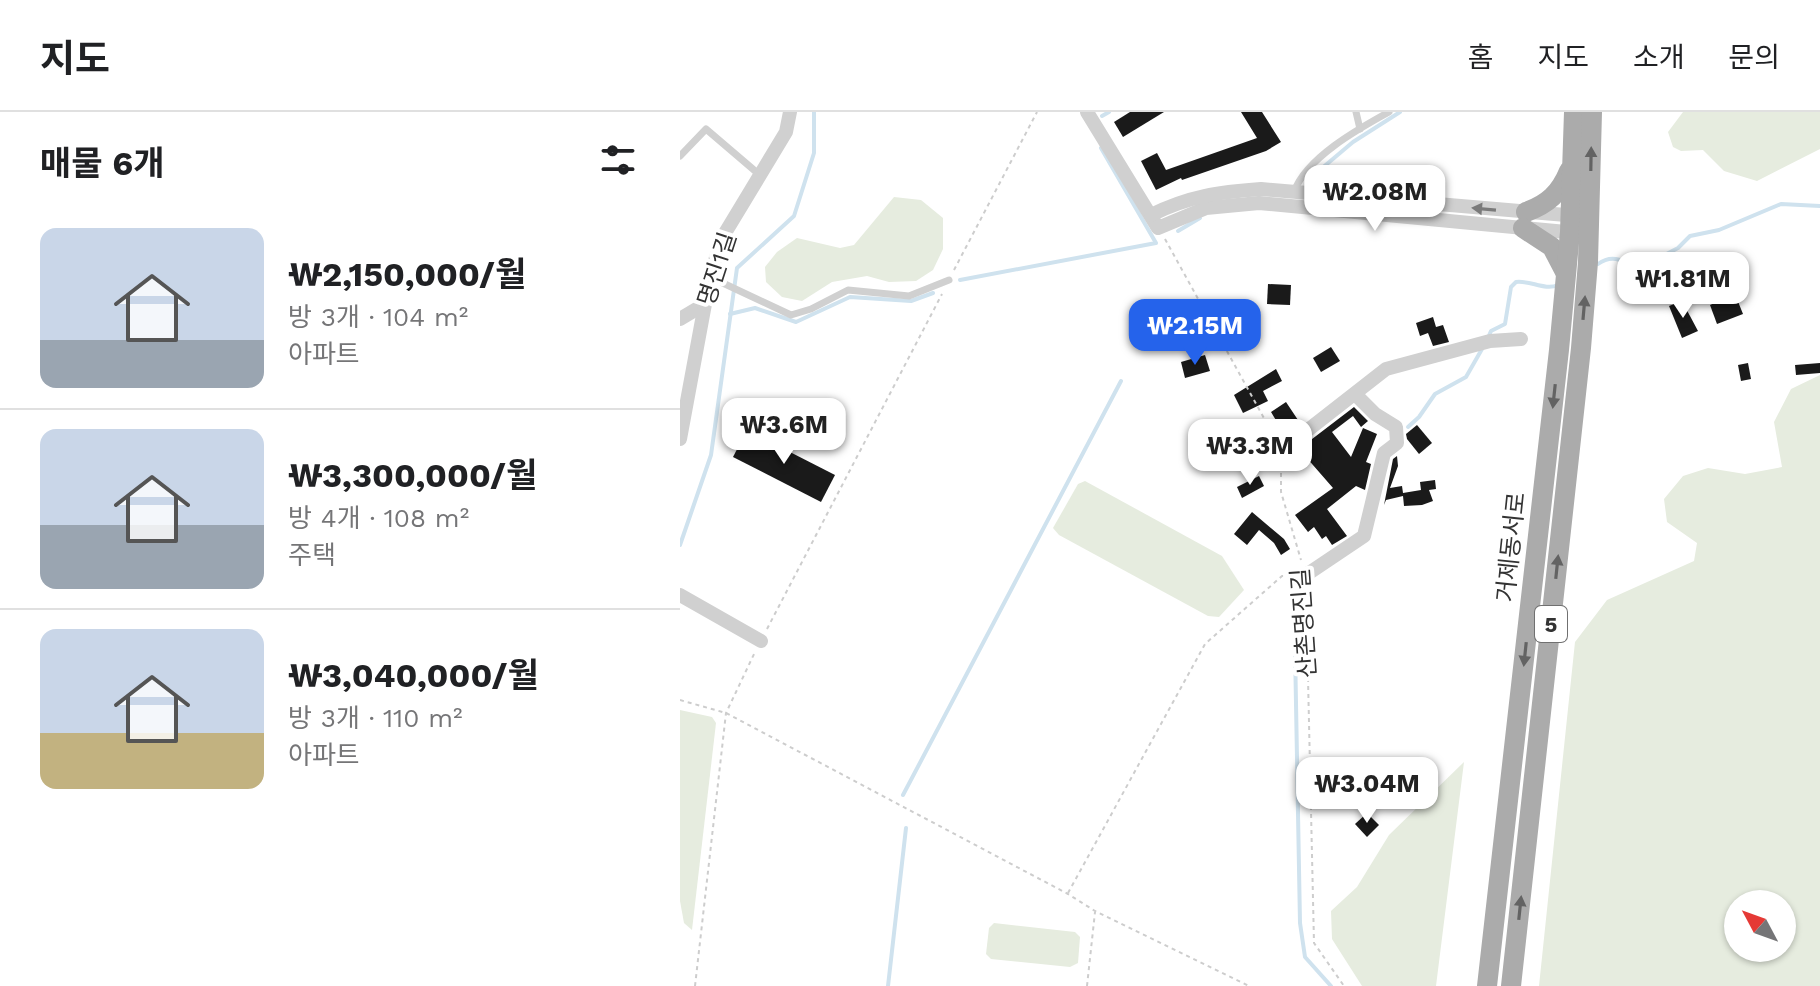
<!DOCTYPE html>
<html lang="ko">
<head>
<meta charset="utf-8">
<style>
	body { margin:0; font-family:"Work Sans","Noto Sans KR",sans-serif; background:#f6f6f6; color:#202124; height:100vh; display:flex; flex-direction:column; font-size:30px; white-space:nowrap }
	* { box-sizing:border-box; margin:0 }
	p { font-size:26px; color:#757577 }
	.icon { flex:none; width:44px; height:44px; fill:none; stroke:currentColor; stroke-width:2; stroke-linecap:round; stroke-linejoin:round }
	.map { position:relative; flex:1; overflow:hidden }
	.side { display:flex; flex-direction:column; background:#fff; width:680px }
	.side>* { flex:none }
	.needle { width:52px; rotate:311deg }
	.tools { position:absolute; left:1044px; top:778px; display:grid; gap:16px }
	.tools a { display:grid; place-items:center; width:72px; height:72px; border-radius:50%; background:#fff; box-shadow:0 2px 6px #0004; font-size:40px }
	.price { position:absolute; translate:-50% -68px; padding:0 18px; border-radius:16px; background:#fff; color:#222; font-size:26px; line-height:52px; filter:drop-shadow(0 2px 4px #0008) }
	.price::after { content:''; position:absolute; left:50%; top:48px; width:24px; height:18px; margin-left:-12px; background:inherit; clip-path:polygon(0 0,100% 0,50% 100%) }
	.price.selected { background:#2563eb; color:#fff }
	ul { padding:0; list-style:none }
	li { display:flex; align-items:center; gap:24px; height:200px; padding:0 40px }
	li+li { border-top:2px solid #e0e0e0 }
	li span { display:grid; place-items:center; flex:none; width:224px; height:160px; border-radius:16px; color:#555 }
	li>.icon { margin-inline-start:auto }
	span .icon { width:96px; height:96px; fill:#fffc; stroke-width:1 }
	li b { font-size:34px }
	h2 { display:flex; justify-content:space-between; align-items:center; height:96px; padding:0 40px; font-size:34px }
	header { display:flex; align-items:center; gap:48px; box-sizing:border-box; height:112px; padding:0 40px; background:#fff; border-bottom:2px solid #e0e0e0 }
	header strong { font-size:38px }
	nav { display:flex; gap:44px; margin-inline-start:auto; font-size:28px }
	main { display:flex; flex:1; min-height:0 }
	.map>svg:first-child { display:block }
	.green { fill:#e6ecdf; fill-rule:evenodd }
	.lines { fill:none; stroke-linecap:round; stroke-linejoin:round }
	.stream { stroke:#cfe2ee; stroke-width:4 }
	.building { fill:#1a1a1a }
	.path { stroke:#cdcdcd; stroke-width:2; stroke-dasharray:4 4; stroke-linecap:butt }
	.service { stroke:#d0d0d0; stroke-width:7 }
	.minor { stroke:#d0d0d0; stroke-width:14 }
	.primary { stroke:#ababab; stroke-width:20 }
	.oneway { fill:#636363 }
	.oneway2 { fill:#7a7a7a }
	.labels { text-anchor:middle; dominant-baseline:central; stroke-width:8; stroke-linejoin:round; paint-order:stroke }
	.shield { fill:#fff; stroke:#707070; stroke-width:2 }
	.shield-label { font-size:22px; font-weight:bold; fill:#333 }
	.street-label { font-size:24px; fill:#333; stroke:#fff }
</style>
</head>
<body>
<header>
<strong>지도</strong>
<nav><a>홈</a><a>지도</a><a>소개</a><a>문의</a></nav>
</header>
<main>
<section class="side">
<h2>매물 6개<svg class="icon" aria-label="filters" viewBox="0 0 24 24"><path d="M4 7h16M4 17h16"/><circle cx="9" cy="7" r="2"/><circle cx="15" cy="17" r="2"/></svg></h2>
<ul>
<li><span style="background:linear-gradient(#c9d6e8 70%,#9aa5b1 0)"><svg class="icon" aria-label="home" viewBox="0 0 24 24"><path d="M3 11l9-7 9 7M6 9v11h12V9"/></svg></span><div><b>₩2,150,000/월</b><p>방 3개 · 104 m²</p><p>아파트</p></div></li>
<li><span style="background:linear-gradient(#c9d6e8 60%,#9aa5b1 0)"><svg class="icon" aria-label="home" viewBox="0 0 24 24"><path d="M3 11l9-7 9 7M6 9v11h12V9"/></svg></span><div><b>₩3,300,000/월</b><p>방 4개 · 108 m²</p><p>주택</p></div></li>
<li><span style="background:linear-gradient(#c9d6e8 65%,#c2b280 0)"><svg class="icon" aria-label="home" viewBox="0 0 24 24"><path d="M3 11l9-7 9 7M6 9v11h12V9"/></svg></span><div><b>₩3,040,000/월</b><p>방 3개 · 110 m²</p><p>아파트</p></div></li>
</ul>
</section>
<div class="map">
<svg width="1140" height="874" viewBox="0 0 1140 874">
	<rect width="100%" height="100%" fill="#fff"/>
	<g class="green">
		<polygon points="1003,0 1140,0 1140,37 1077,69 1044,59 1023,38 1001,39 993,35 988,20"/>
		<polygon points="214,85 241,88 263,106 263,137 253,158 236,169 209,170 187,164 152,170 122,189 102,185 86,170 85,155 97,140 117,126 160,136 174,133"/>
		<path d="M 1140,263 L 1140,874 L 859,874 L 895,530 L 927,488 L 1014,449 L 1017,431 L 987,410 L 984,387 L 1003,364 L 1028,356 L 1065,362 L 1102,355 L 1094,310 L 1111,277 ZM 1058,792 L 1102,792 L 1102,836 L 1058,836 Z"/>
		<polygon points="405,369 542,444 564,478 539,505 528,504 379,423 373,416 398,372"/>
		<polygon points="0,598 32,605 36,611 12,818 4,811 0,789"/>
		<polygon points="784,650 756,874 682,874 652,827 651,799 677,775 709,723"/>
		<polygon points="314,811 395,820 400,825 398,851 390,855 311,847 306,842 309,816"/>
	</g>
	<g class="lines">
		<g class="stream">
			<polyline points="422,4 429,0"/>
			<polyline points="641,57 673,30 720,0"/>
			<polyline points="498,119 520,106"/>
			<path d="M 918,152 C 933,141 943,149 958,157 L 998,136 L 1010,124 L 1039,118 L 1101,92 L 1140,94"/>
			<polyline points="280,168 476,131 421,36"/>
			<polyline points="50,202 75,196 116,210 170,185 231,189 253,181"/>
			<path d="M 808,226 L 811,219 L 825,212 L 831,175 L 836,170 C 850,168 865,179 878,173"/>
			<polyline points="728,315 739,305 755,282 786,265 802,237"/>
			<polyline points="0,433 31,343 57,156 114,104 134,41 134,0"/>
			<polyline points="614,481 620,811 625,845 651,874"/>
			<polyline points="223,683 441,269"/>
			<polyline points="208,874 226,716"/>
		</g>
	</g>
	<g class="building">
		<polygon points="450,0 484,0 443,25 434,10"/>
		<polygon points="561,0 582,0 601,30 586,39 502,68 501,66 476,78 461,49 477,41 486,58 577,26"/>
		<polygon points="588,172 611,173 610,193 587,192"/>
		<polygon points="1055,182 1063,202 1037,212 1030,193"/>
		<polygon points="1002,189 1018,219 1002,226 989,194"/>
		<polygon points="753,205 756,215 763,213 769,230 753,234 748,221 740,224 736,211"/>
		<polygon points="651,235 660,249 641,260 633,246"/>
		<polygon points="525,243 530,259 505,266 501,250"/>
		<polygon points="1068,251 1071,267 1061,269 1058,253"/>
		<polygon points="1140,251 1140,261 1116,263 1115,253"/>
		<polygon points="596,257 602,269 583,279 588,289 563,301 554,283"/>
		<polygon points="606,290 620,311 613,317 607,309 604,311 602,307 597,310 591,300"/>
		<polygon points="674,295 688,309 681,315 673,304 652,320 671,345 683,316 697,322 686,350 691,352 685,378 676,374 647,397 667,424 652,433 646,424 642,427 634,415 628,420 615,403 653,376 619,337"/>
		<polygon points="737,313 752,331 739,342 727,327 726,322"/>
		<polygon points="67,318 155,363 141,390 53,345"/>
		<polygon points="717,344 718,354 710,376 722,374 723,381 741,378 740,370 755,368 756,377 749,378 753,389 742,393 724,394 723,384 706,388 704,393 713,347"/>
		<polygon points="579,364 584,374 562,386 557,375"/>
		<polygon points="572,400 604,427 610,437 601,443 594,431 579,418 567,433 554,422"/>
		<polygon points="687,701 699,713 687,725 675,712"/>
	</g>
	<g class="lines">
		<g class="path">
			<polyline points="485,127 596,328"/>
			<polyline points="274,158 357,0"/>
			<polyline points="601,353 601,380 621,448"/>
			<polyline points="626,478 634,831 664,874"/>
			<polyline points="87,517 262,182"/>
			<polyline points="0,588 46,601 388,782 415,799 569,874"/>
			<polyline points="388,781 525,532 602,464 613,464"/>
			<polyline points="15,874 46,601 75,540"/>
			<polyline points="407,874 415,800"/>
		</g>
		<g class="service">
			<polyline points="676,0 680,17"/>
			<polyline points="0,44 26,17 81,64"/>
			<path d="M 614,80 C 626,46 678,17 709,0"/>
			<polyline points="30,165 111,203 131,197 168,178 229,184 269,168"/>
		</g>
		<g class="minor">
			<polyline points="407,0 478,116 526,96 579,91 897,121"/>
			<path d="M 471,103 C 509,84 539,80 581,77 L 898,104"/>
			<polyline points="0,207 25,192"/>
			<polyline points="0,327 30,165 42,126 106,20 110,0"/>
			<polyline points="601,339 706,257 810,229 841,227"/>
			<polyline points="626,463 684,424 704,341 717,331 716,315 695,302 676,283"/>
			<polyline points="0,483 81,529"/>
		</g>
		<g class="primary">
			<path d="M 846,100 C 868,92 880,81 889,59"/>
			<polyline points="843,116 872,135 885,160"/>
			<polyline points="807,874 879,238 890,120 894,0"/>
			<polyline points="831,874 901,236 908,150 912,0"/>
		</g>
	</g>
	<defs><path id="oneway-solid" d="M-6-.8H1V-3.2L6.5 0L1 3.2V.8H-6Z" transform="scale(2)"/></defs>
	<g class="oneway">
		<use href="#oneway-solid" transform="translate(911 47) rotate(-89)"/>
		<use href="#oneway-solid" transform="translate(904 196) rotate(-85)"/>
		<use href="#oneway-solid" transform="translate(874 284) rotate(96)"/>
		<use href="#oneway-solid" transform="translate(877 455) rotate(-84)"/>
		<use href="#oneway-solid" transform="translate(845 542) rotate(96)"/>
		<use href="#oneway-solid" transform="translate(840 796) rotate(-84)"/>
	</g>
	<use class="oneway2" href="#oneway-solid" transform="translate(804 97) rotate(-175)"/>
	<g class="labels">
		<rect class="shield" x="855" y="494" width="32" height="36" rx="6"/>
		<g class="shield-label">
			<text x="871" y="512">5</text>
		</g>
		<g class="street-label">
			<text transform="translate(37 157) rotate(-72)">명진1길</text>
			<text transform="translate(831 435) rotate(-84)">거제동서로</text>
			<text transform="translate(624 511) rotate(-94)">산촌명진길</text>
		</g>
	</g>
</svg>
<div class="tools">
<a><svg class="needle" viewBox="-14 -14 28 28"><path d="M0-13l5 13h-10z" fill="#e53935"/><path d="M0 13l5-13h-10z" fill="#757577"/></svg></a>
</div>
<b class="price" style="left:695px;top:121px">₩2.08M</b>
<b class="price" style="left:1003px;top:208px">₩1.81M</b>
<b class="price selected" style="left:515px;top:255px">₩2.15M</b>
<b class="price" style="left:104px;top:354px">₩3.6M</b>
<b class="price" style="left:570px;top:375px">₩3.3M</b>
<b class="price" style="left:687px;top:713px">₩3.04M</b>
</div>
</main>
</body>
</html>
